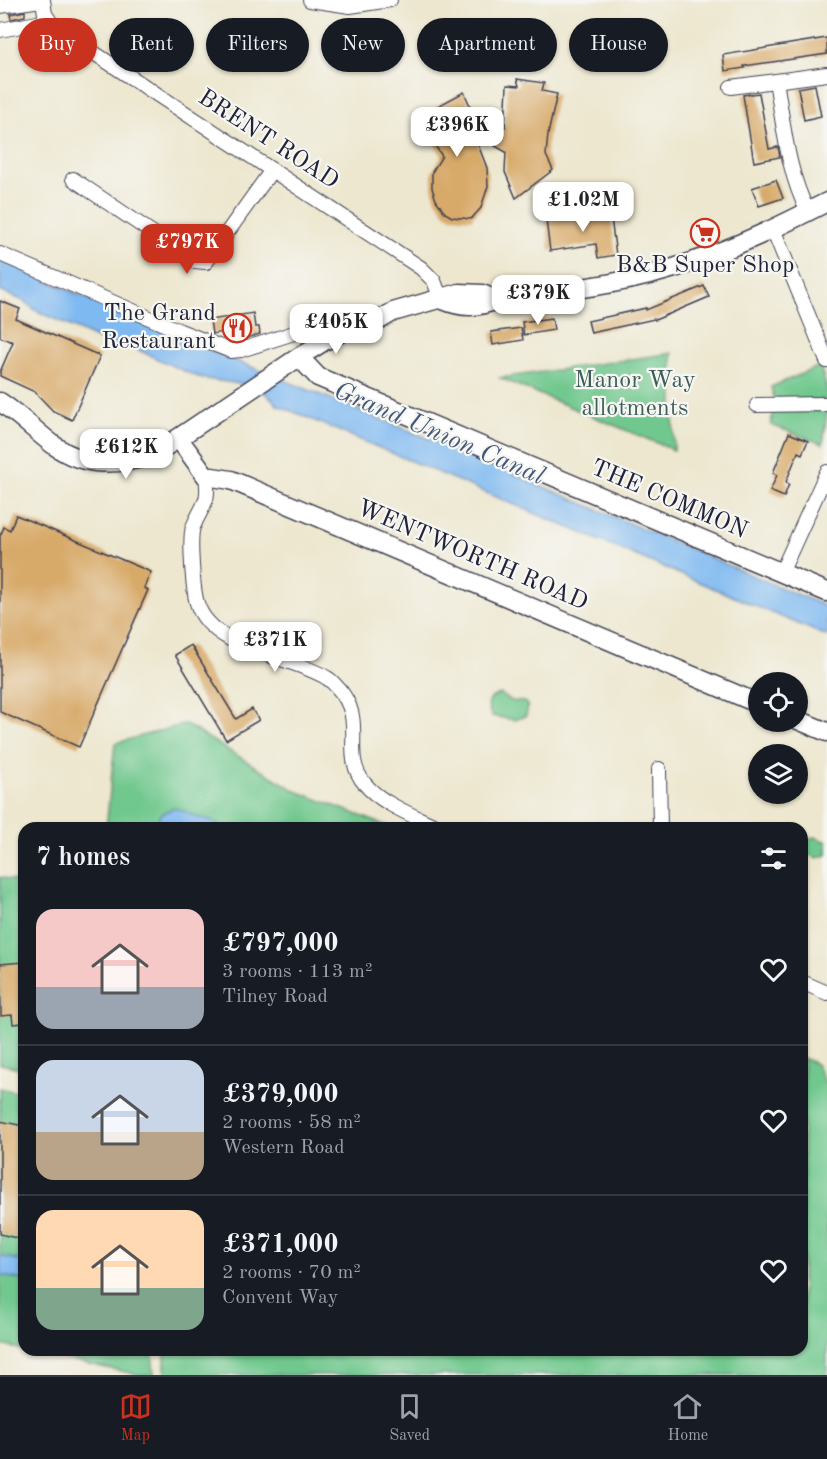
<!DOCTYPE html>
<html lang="en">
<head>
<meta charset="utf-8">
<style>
	body { margin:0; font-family:"Old Standard TT",serif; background:#20242c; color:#f1f3f6; height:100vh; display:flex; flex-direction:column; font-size:22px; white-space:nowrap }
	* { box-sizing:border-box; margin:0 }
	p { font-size:20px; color:#9ea1a6 }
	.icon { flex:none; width:33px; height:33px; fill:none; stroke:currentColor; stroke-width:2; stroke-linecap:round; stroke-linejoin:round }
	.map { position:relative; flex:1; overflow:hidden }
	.sheet { position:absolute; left:18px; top:822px; width:790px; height:534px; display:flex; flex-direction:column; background:#171b24; border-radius:18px; box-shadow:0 2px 4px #0004 }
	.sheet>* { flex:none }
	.hud { position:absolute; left:18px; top:18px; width:792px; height:54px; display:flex; gap:12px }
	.buttons { position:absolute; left:748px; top:672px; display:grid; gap:12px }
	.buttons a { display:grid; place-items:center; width:60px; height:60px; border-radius:50%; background:#171b24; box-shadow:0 2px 4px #0004; font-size:30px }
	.price { position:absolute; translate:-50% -51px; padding:0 14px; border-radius:12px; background:#fff; color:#222; font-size:20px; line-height:39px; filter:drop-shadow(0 2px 3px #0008) }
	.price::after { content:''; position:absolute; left:50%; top:36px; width:18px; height:14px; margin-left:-9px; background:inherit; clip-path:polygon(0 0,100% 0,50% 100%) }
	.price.selected { background:#c8321e; color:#fff }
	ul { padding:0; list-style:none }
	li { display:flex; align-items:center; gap:18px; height:150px; padding:0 18px }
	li+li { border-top:2px solid #363941 }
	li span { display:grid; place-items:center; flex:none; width:168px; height:120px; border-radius:18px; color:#555 }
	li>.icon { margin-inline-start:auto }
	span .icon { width:72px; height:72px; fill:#fffc; stroke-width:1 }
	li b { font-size:26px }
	h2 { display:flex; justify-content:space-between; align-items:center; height:72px; padding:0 18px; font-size:26px }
	.tag { padding:0 21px; border-radius:27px; background:#171b24; box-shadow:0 2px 4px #0004; font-size:21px; line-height:54px }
	.tag.selected { background:#c8321e; color:#fff }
	.tabs { display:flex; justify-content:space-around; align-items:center; height:84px; border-top:2px solid #363941; background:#171b24; font-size:16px; color:#9ea1a6 }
	.tabs a { display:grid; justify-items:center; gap:3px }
	.tabs .selected { color:#c8321e }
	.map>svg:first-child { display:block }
	.green { fill:#71c88e; stroke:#4a7564; stroke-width:1.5 }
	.water { fill:#7fb9f1; stroke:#506e96; stroke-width:1.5 }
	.building { fill:#d8aa6a }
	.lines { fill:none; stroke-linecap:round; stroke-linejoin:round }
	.minor-casing { stroke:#404051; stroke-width:16 }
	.tertiary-casing { stroke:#404051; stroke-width:21 }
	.minor { stroke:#fff; stroke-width:14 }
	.tertiary { stroke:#fff; stroke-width:18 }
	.labels { text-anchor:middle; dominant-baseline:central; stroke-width:4.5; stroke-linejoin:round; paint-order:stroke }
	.street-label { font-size:24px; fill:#22223b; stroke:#f6f6f2 }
	.poi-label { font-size:24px; fill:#22223b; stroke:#f6f6f2 }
	.park-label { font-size:24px; fill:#3e5c58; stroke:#f6f6f2 }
	.water-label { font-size:26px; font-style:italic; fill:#43577b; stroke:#f6f6f2 }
</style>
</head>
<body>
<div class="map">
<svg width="827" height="1375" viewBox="0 0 827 1375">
	<rect width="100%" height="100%" fill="#f6f6f2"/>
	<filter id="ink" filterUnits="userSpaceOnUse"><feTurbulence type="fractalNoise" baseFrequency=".0167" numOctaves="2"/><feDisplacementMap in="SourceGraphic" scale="12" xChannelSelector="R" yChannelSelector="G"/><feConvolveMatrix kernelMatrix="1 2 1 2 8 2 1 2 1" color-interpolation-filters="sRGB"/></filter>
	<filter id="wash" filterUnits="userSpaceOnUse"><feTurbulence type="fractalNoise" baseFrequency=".008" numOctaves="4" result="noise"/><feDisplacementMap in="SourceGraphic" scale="24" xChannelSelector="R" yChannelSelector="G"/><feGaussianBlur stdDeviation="1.35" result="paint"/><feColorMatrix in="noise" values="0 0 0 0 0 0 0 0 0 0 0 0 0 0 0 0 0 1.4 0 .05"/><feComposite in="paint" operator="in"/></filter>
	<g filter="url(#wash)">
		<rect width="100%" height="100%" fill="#ede7cf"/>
		<g class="green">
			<polygon points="672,353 674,450 500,378"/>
			<polygon points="820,366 827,389 827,400 774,399 771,387"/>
			<polygon points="827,411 823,444 771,425 773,412"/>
			<path d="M 500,694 L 512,701 L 525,702 L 528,707 L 526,716 L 515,720 L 492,716 C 486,706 487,697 500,694 Z"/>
			<polygon points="185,724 296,791 392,828 106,828 115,743"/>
			<polygon points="815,837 827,842 827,855 817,858 812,855 803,856 803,841"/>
			<polygon points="0,877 24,883 24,1069 0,1064"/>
			<polygon points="803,1058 816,1064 827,1086 827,1375 165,1375 165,1350 802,1350"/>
			<polygon points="0,1088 24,1094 24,1350 152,1350 154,1375 139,1375 0,1345"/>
		</g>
		<g class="water">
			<path d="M 0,260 L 160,330 L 450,447 L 827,607 L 827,636 L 277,405 C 257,377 224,386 196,376 C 173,367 150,355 127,345 L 114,346 L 35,310 L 24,301 L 0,291 Z"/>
			<path d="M 173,808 C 182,809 185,812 192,815 C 203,821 212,817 220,828 L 159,828 L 158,821 L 161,814 Z"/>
			<polygon points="0,1256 24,1261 22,1280 0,1275"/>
		</g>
		<g id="blocks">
			<g class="building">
				<polygon points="25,11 25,16 11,19 10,14"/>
				<polygon points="827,38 827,54 744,66 745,68 725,71 723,55"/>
				<polygon points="517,79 544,83 542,91 557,94 548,134 546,155 553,170 516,198 505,172 506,152 495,146 489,128 505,127 507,85 519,86"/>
				<polygon points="815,85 821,116 804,120 798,88"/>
				<polygon points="464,92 485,140 474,134 487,168 488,186 481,208 471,219 452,217 445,213 436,200 432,188 432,172 442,156 419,122 434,108"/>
				<polygon points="759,93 769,149 778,147 780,157 754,162 743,95"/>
				<polygon points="776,180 783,198 759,206 752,188"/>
				<polygon points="610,211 616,255 598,258 596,244 550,251 546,220"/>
				<polygon points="704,286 709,297 655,320 654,319 591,333 588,321 646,308 646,310"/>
				<polygon points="0,301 20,309 16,319 100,356 72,420 53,411 35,392 0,376 0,372 13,342 0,337"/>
				<polygon points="253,313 255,327 259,327 260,334 232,342 229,331 212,334 210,320"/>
				<polygon points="552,318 554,330 524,335 522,322"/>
				<polygon points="521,328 523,340 493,345 491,332"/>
				<polygon points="789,433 808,441 802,454 798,452 786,482 789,484 784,497 770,491 777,475 773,473"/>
				<polygon points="16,515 151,572 144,588 148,590 79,747 0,712 0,536 4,527 10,530"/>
				<polygon points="191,645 236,719 252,709 259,720 226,740 175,655"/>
				<polygon points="24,962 24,1023 13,1024 12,1015 1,1016 0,964"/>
				<polygon points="0,1121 24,1126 24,1240 0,1234"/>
			</g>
		</g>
	</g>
	<g filter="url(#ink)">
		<use href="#blocks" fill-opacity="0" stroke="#404051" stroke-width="1.5"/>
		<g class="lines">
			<g class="minor-casing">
				<g id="minor">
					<polyline points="43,0 45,14 53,26 421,268 434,281 441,299"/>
					<polyline points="310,0 350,6 390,0"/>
					<polyline points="0,6 41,0"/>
					<polyline points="0,30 48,21"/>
					<path d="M 776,81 C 784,126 787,171 808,212"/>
					<polyline points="731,87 827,74"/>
					<polyline points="73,179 194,261 206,262 272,170"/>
					<polyline points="773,229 827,361"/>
					<polyline points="0,254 180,331 231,351 241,350 303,330 315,329 326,340"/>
					<polyline points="757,405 827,404"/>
					<path d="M 206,476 C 210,504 203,503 193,527 C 189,539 193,590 197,603 C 211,650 290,655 327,678 C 331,680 334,684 337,687 C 369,721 339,754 365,784 C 381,804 417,817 439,828"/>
					<polyline points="781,573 827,472"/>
					<polyline points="659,769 660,828"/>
					<polyline points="802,982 827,993"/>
				</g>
			</g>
			<g class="tertiary-casing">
				<g id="tertiary">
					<path d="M 443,300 C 462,308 477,308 496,300 C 560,291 628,285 689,263 C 737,247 782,225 827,202"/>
					<polyline points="299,357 318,377 827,592"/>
					<path d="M 0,402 C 20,415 36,432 55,446 C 85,468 119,465 153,455 L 299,357 L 326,340 L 352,327 L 381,319 L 393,312 L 459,293 L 482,294 L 496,300"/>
					<polyline points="179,439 206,476 231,480 759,704"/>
					<polyline points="798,720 827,732"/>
				</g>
			</g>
			<use href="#minor" class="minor"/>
			<use href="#tertiary" class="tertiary"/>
		</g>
	</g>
	<defs>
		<g id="supermarket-ring" transform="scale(1.5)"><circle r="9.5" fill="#f6f6f2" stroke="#c8321e" stroke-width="1.5"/><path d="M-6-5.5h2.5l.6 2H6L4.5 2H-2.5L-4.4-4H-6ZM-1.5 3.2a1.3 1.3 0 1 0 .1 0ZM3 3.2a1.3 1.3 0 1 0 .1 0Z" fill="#c8321e"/></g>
		<g id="restaurant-ring" transform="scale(1.5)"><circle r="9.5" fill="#f6f6f2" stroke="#c8321e" stroke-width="1.5"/><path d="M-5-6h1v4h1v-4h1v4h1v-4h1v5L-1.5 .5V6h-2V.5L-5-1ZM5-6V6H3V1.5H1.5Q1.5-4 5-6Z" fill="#c8321e"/></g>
	</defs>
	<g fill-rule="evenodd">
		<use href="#supermarket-ring" x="705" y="233"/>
		<use href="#restaurant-ring" x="237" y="328"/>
	</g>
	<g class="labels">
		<g class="street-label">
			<text transform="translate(268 140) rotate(33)">BRENT ROAD</text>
			<text transform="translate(669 500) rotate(23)">THE COMMON</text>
			<text transform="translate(472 556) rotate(23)">WENTWORTH ROAD</text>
		</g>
		<g class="poi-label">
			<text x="705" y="266">B&amp;B Super Shop</text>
			<text x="216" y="314" text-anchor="end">The Grand<tspan x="216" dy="28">Restaurant</tspan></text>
		</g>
		<g class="park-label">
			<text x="635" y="381">Manor Way<tspan x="635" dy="28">allotments</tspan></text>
		</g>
		<g class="water-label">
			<text transform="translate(439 434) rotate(23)">Grand Union Canal</text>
		</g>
	</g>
</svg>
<div class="buttons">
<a><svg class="icon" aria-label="locate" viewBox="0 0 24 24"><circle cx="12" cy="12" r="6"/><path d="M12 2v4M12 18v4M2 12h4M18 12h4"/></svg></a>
<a><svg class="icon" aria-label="layers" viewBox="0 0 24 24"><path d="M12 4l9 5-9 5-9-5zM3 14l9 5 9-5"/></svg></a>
</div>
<b class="price" style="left:457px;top:158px">£396K</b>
<b class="price" style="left:583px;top:233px">£1.02M</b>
<b class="price selected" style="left:187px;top:275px">£797K</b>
<b class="price" style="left:538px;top:326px">£379K</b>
<b class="price" style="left:336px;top:355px">£405K</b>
<b class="price" style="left:126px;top:480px">£612K</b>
<b class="price" style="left:275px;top:673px">£371K</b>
<div class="hud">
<a class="tag selected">Buy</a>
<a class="tag">Rent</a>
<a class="tag">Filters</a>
<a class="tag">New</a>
<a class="tag">Apartment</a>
<a class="tag">House</a>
</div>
<section class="sheet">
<h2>7 homes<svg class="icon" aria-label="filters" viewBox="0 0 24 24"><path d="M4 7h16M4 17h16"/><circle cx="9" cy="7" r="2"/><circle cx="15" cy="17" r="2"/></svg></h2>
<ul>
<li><span style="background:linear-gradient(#f6c9c9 65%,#9aa5b1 0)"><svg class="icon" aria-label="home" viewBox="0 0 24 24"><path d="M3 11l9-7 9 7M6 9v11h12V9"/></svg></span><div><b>£797,000</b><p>3 rooms · 113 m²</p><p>Tilney Road</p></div><svg class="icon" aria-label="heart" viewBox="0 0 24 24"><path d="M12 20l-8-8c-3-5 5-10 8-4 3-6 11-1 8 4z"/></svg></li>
<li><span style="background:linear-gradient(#c9d6e8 60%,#b9a48a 0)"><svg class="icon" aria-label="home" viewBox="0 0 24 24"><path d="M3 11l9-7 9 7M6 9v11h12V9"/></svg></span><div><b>£379,000</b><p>2 rooms · 58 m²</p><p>Western Road</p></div><svg class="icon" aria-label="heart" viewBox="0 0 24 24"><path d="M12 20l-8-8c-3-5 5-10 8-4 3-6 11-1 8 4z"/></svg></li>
<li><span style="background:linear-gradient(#ffd9b3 65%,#7fa58c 0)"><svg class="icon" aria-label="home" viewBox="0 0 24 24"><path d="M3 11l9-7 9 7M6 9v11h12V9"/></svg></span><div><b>£371,000</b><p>2 rooms · 70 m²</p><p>Convent Way</p></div><svg class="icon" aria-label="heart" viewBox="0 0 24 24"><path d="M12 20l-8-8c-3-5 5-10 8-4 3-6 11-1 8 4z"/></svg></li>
</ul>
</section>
</div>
<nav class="tabs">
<a class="selected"><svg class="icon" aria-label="map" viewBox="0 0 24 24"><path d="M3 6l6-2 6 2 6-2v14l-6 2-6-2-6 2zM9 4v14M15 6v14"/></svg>Map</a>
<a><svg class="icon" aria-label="saved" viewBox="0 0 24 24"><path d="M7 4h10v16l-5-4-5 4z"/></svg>Saved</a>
<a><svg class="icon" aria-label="home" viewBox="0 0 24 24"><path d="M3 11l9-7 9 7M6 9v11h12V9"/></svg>Home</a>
</nav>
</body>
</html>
